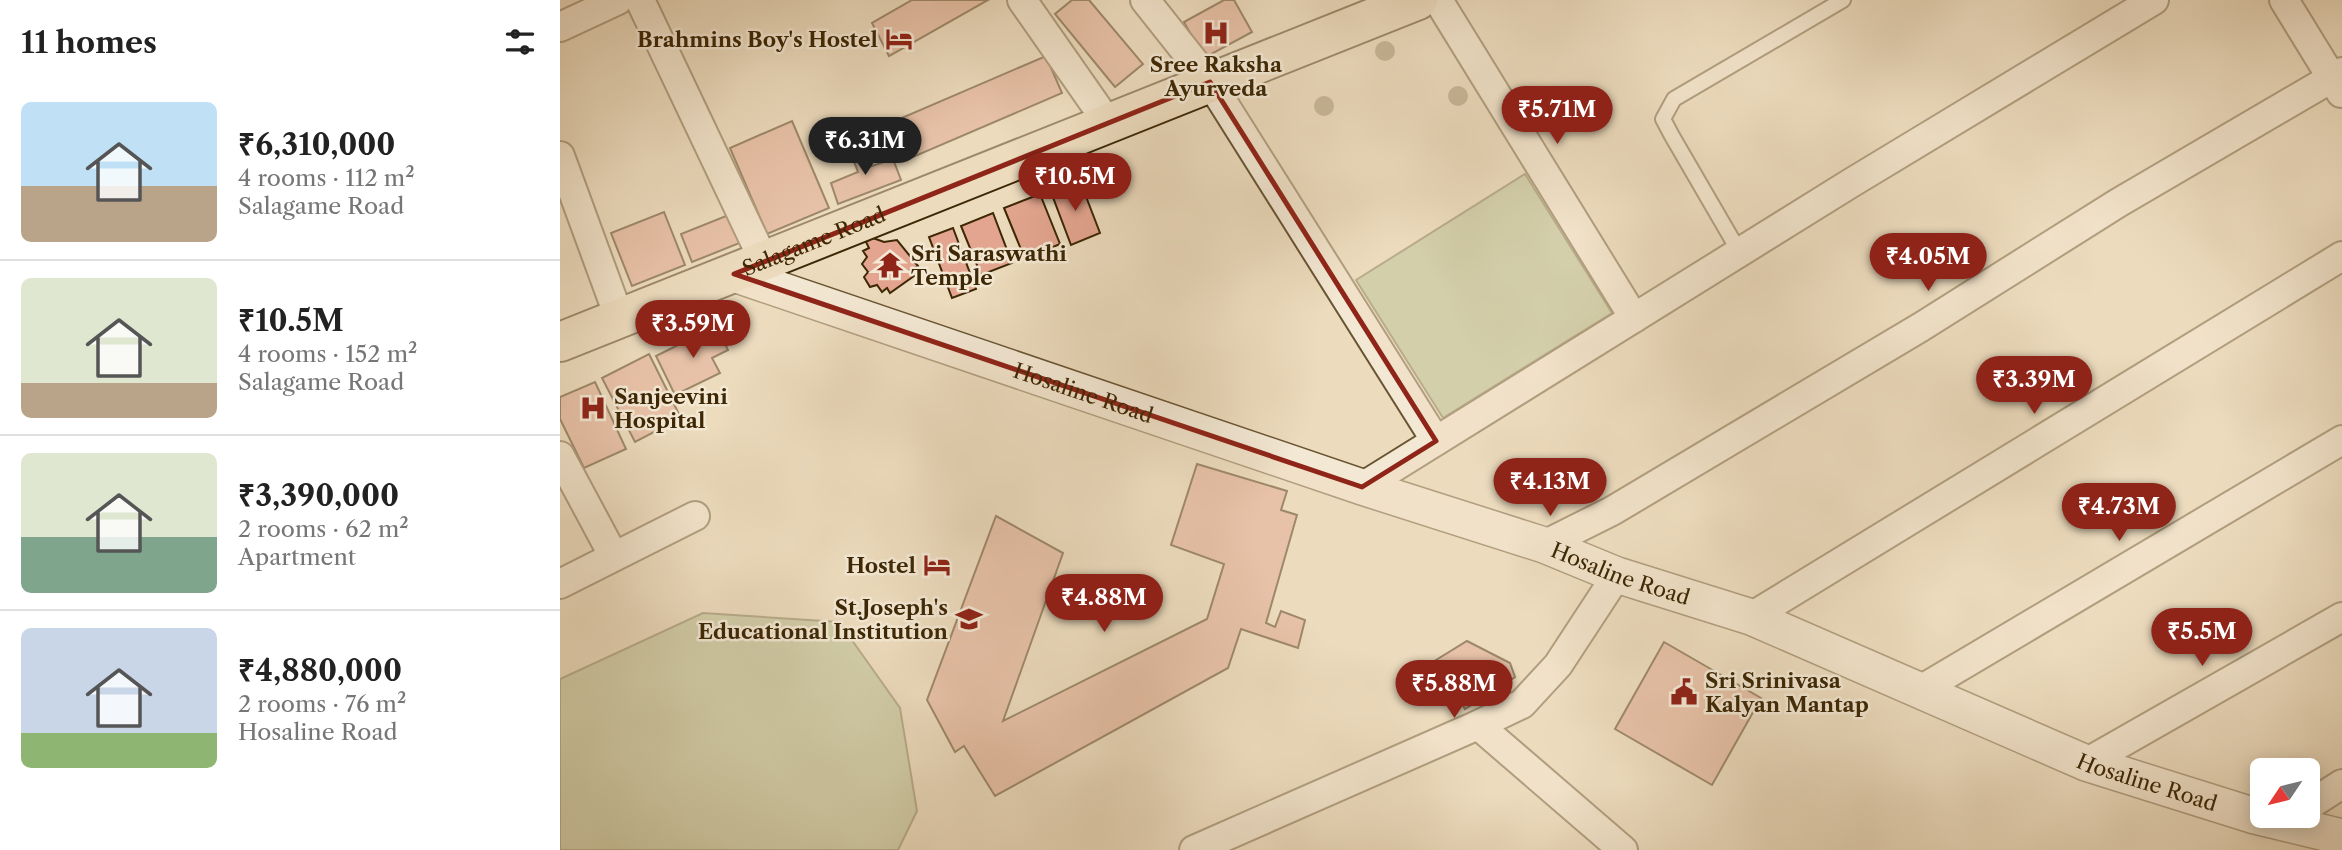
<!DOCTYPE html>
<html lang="en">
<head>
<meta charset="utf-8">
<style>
	body { margin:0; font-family:"Libre Caslon Text",serif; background:#f6f6f6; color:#222; height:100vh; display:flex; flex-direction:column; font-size:26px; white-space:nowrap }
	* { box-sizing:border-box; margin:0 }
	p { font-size:23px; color:#767676 }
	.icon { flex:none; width:38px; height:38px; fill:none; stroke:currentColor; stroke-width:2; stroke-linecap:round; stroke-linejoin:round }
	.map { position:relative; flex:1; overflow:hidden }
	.sheet { display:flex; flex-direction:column; background:#fff; width:560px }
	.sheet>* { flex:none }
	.needle { width:46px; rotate:235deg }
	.tools { position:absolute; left:1690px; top:758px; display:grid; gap:14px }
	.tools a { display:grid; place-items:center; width:70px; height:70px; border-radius:10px; background:#fff; box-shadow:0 4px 18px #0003; font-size:35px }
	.price { position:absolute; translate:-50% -60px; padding:0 16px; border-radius:24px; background:#8f2418; color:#fff; font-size:23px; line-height:46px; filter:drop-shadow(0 2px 4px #0008) }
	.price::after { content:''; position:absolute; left:50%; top:42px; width:21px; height:16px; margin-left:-10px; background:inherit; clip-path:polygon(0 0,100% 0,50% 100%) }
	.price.on { background:#222; color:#fff }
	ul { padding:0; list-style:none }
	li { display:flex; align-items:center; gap:21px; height:175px; padding:0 21px }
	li+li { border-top:2px solid #e0e0e0 }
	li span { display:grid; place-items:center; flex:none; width:196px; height:140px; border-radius:10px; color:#555 }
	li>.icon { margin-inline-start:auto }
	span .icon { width:84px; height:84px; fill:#fffc; stroke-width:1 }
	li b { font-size:30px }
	h2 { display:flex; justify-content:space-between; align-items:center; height:84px; padding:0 21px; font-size:30px }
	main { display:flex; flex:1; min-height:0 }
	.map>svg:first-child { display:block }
	.green { fill:#b4c193; stroke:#78744c; stroke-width:2 }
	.building { fill:#e3a58f; stroke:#3d2704; stroke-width:2 }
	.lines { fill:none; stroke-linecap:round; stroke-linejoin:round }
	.service-casing { stroke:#695432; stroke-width:18 }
	.minor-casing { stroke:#695432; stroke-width:32 }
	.tertiary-casing { stroke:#695432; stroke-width:38 }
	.primary-casing { stroke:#3d2704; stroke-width:42 }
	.service { stroke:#f3e8d4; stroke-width:14 }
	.minor { stroke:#f3e8d4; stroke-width:28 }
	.tertiary { stroke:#f3e8d4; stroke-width:35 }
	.primary { stroke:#ecdbbd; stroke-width:38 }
	.tree { fill:#9c8d6b }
	.marked { fill:none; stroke:#8f2418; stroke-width:5; stroke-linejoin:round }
	.labels { text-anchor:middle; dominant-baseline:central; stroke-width:5; stroke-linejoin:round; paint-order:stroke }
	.poi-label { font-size:21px; font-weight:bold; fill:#3d2704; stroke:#f3e8d4; text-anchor:end }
	.street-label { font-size:21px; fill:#3d2704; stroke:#f3e8d4 }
</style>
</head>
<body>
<main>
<section class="sheet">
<h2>11 homes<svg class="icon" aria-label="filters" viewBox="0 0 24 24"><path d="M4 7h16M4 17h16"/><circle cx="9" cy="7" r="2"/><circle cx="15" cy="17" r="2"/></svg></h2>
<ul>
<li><span style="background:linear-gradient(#bfe0f5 60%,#b9a48a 0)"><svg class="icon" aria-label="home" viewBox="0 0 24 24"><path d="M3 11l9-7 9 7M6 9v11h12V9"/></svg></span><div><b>₹6,310,000</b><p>4 rooms · 112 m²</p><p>Salagame Road</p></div></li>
<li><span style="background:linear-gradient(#dfe7d0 75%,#b9a48a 0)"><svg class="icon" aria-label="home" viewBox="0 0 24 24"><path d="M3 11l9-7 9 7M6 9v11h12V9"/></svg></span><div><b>₹10.5M</b><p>4 rooms · 152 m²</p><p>Salagame Road</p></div></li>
<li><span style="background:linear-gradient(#dfe7d0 60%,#7fa58c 0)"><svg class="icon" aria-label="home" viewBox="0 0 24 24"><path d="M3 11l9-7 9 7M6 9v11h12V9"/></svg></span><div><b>₹3,390,000</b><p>2 rooms · 62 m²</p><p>Apartment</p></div></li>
<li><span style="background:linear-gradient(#c9d6e8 75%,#8fb573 0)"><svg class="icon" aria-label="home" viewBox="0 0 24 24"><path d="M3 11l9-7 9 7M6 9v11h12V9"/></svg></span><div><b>₹4,880,000</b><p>2 rooms · 76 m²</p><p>Hosaline Road</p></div></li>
</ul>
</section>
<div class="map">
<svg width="1782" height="850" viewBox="0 0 1782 850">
	<rect width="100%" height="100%" fill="#ecdbbd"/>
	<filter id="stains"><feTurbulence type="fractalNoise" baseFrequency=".00286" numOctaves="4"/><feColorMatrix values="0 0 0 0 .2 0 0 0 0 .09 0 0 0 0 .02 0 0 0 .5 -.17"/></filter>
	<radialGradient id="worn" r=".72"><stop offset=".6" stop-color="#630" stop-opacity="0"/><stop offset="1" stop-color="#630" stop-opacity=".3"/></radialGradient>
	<g class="green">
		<polygon points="965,174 1052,313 883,418 796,280"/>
		<polygon points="143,613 279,622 340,708 357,811 338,850 0,850 0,679"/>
	</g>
	<g class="building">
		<polygon points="352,0 428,0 329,56 312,23"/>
		<polygon points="512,0 529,0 583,64 555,87 495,14"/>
		<polygon points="664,0 674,0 692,32 644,58 624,22"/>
		<polygon points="486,56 502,93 353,157 337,120"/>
		<polygon points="232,121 269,208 207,234 170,148"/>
		<polygon points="299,142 309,167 333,159 341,180 278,204 271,183 298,172 288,146"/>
		<polygon points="520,181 540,233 511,245 491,192"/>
		<polygon points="480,194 500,244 465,259 444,208"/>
		<polygon points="104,212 125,265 72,286 51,233"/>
		<polygon points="433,213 452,263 421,275 401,226"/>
		<polygon points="171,214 182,242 132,262 121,234"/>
		<polygon points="393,228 416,289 392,298 369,237"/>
		<polygon points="313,238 324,242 337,240 358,266 350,270 354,276 330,293 327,288 322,292 317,285 310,287 304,277 308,272 302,264 307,257 303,251 309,248 306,242"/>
		<polygon points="156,326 168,350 152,358 160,373 115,395 96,356"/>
		<polygon points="89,354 121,418 75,442 42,378"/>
		<polygon points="35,382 66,449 24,468 0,419 0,397"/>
		<polygon points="637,464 727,491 721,510 737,515 706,623 715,627 721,611 745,620 738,648 681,629 668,668 435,796 404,746 395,752 367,700 436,516 503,553 443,721 647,619 664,564 611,545"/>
		<polygon points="907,641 950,663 955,677 905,709 876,660"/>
		<polygon points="1104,642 1201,698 1152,785 1055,729"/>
	</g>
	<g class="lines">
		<g class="service-casing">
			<polyline id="service" points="1180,253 1112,136 1103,119 1114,99 1283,0"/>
		</g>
		<g class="minor-casing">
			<g id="minor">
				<polyline points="80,0 204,261"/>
				<polyline points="462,0 548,123"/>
				<polyline points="585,0 650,82 876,441"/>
				<polyline points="878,0 1074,318"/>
				<polyline points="1724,0 1781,93"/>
				<polyline points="0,27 58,0"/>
				<polyline points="0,156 59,317"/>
				<polyline points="0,456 53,555"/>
				<polyline points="802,487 1291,183 1594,0"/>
				<polyline points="984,545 1052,511 1361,327 1558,203 1782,72"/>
				<polyline points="1057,575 998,665 962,704 918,725 1063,850"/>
				<polyline points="0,584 135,516"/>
				<polyline points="1191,617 1782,256"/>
				<polyline points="1362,689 1782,440"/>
				<polyline points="1526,763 1782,617"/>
				<polyline points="1748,806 1782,784"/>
				<polyline points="634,850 918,725"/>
			</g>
		</g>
		<g class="tertiary-casing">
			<g id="tertiary">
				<path id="s1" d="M 174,274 L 802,487 L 984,545 L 1057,575 L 1191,617 L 1526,763 L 1695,816 L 1782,837"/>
			</g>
		</g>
		<g class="primary-casing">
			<g id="primary">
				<path id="s2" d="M 0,342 L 858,0"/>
			</g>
		</g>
		<use href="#service" class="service"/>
		<use href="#minor" class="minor"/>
		<use href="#tertiary" class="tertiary"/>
		<use href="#primary" class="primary"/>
	</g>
	<g class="tree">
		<circle cx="825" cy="51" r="10"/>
		<circle cx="898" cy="96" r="10"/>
		<circle cx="764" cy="106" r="10"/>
	</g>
	<path d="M0 0H1782V850H0ZM 650,82 L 876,441 L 802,487 L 174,274 Z" fill="#ecdbbd" fill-opacity=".55" fill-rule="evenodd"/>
	<path class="marked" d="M 650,82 L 876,441 L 802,487 L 174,274 Z"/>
	<defs>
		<g id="hospital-bare" transform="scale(2.1)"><path d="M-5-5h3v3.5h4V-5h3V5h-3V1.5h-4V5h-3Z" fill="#8f2418" stroke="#f3e8d4" stroke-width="2.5" paint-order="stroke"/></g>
		<g id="hotel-bare" transform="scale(2.1)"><path d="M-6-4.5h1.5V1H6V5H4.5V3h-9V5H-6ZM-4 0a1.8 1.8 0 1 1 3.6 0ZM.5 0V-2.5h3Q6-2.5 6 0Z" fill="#8f2418" stroke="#f3e8d4" stroke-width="2.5" paint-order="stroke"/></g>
		<g id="temple-bare" transform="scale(2.1)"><path d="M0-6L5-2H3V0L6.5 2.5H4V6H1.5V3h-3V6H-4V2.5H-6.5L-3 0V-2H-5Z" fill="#8f2418" stroke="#f3e8d4" stroke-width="2.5" paint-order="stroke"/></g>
		<g id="school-bare" transform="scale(2.1)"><path d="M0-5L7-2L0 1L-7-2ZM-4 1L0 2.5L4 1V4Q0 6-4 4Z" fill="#8f2418" stroke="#f3e8d4" stroke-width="2.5" paint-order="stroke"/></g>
		<g id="civic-bare" transform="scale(2.1)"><path d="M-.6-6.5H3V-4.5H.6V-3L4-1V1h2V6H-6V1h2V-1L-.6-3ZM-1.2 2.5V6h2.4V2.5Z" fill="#8f2418" stroke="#f3e8d4" stroke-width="2.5" paint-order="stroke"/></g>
	</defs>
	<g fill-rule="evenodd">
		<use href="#hospital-bare" x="656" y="33"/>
		<use href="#hotel-bare" x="339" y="39"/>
		<use href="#temple-bare" x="330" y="265"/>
		<use href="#hospital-bare" x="33" y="408"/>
		<use href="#hotel-bare" x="377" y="565"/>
		<use href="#school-bare" x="409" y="619"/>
		<use href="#civic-bare" x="1124" y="692"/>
	</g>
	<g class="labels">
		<g class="poi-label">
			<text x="318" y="39">Brahmins Boy's Hostel</text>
			<text x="656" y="64" text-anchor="middle">Sree Raksha<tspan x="656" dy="24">Ayurveda</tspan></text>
			<text x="351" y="253" text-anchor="start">Sri Saraswathi<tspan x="351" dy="24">Temple</tspan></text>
			<text x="54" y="396" text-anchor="start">Sanjeevini<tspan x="54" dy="24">Hospital</tspan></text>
			<text x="356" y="565">Hostel</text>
			<text x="388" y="607">St.Joseph's<tspan x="388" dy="24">Educational Institution</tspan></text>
			<text x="1145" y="680" text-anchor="start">Sri Srinivasa<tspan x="1145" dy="24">Kalyan Mantap</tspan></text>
		</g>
		<g class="street-label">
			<text stroke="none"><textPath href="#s2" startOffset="273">Salagame Road</textPath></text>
			<text stroke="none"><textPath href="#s1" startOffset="369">Hosaline Road</textPath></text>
			<text stroke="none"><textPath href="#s1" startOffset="936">Hosaline Road</textPath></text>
			<text stroke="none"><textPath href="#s1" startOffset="1503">Hosaline Road</textPath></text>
		</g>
	</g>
	<rect width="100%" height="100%" filter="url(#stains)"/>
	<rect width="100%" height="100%" fill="url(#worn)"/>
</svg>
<div class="tools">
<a><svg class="needle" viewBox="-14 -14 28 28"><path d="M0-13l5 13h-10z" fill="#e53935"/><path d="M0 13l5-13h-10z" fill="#767676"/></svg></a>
</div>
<b class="price" style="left:997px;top:146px">₹5.71M</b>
<b class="price on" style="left:305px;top:177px">₹6.31M</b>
<b class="price" style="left:515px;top:213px">₹10.5M</b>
<b class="price" style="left:1368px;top:293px">₹4.05M</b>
<b class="price" style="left:133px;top:360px">₹3.59M</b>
<b class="price" style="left:1474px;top:416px">₹3.39M</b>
<b class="price" style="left:990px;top:518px">₹4.13M</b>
<b class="price" style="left:1559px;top:543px">₹4.73M</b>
<b class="price" style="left:544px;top:634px">₹4.88M</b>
<b class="price" style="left:1642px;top:668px">₹5.5M</b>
<b class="price" style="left:894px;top:720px">₹5.88M</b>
</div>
</main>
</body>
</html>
